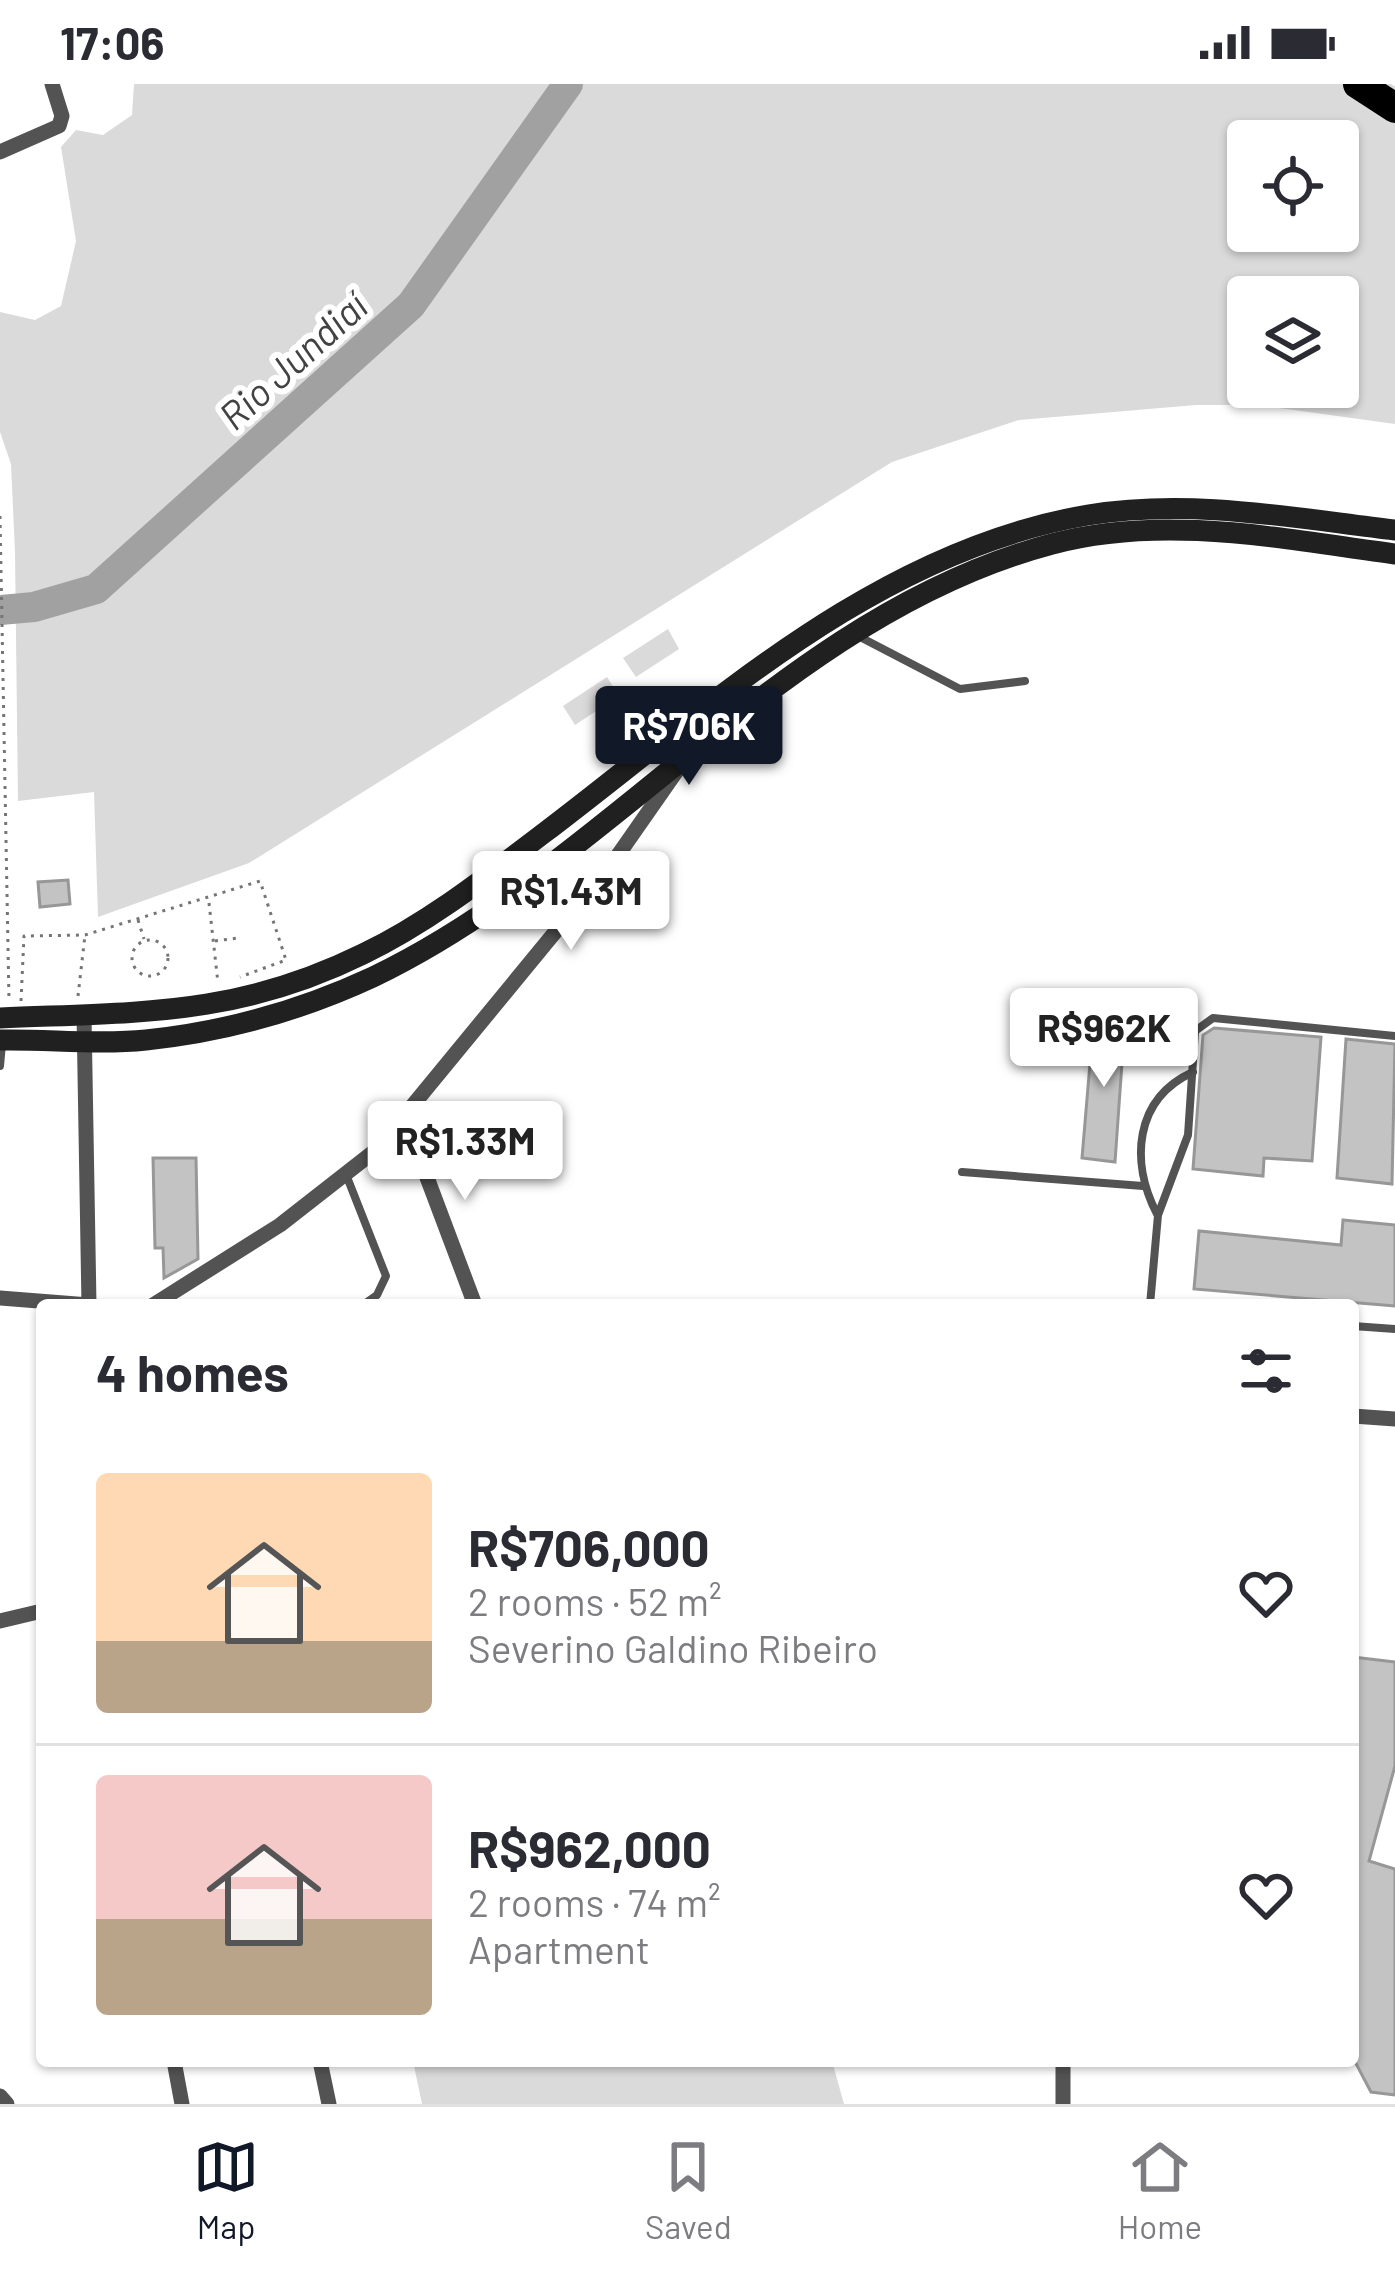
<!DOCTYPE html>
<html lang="en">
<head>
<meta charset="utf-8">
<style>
	body { margin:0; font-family:Barlow,sans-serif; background:#f7f7f7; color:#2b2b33; height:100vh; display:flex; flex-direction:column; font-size:45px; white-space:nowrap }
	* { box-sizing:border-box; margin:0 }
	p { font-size:39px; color:#7c7c81 }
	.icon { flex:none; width:66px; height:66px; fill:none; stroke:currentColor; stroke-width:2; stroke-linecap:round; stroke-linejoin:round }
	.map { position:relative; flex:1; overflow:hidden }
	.side { position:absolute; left:36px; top:1215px; width:1323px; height:768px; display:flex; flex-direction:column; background:#fff; border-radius:12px; box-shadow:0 3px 9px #0004 }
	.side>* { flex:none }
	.controls { position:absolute; left:1227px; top:36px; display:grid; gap:24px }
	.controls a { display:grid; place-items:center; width:132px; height:132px; border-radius:12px; background:#fff; box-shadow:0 3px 9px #0004; font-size:60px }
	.price { position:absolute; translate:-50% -102px; padding:0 27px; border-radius:12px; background:#fff; color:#222; font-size:39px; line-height:78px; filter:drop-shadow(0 3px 6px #0008) }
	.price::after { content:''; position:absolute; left:50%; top:72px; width:36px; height:27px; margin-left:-18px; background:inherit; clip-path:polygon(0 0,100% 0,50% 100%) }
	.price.active { background:#111827; color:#fff }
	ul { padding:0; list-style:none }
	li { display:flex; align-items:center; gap:36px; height:300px; padding:0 60px }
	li+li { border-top:3px solid #e1e1e2 }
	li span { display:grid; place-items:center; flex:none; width:336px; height:240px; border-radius:12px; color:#555 }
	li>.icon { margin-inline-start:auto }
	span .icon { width:144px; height:144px; fill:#fffc; stroke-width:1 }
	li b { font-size:51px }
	h2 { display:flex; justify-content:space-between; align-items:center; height:144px; padding:0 60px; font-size:51px }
	.status { display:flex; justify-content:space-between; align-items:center; height:84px; padding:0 60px; background:#fff; direction:ltr }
	.status svg { height:33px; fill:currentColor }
	.tabs { display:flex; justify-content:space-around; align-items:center; height:168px; border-top:3px solid #e1e1e2; background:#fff; font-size:33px; color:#7c7c81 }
	.tabs a { display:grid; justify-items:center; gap:6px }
	.tabs .active { color:#111827 }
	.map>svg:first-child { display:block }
	.green { fill:#dadada; fill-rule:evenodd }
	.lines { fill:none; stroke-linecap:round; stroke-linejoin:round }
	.river { stroke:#a1a1a1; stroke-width:30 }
	.building { fill:#c3c3c3; stroke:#979797; stroke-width:3 }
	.highway-casing { stroke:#dbdbdb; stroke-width:36 }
	.path { stroke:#757575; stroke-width:3; stroke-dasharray:3 6; stroke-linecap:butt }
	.lane { stroke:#535353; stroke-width:8 }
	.street { stroke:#535353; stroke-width:15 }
	.secondary { stroke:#202020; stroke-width:21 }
	.highway { stroke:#000; stroke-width:30 }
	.labels { text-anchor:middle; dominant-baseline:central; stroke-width:12; stroke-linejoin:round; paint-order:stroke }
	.water-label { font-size:39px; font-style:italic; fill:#424242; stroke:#fff }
</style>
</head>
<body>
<div class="status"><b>17:06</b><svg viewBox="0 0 49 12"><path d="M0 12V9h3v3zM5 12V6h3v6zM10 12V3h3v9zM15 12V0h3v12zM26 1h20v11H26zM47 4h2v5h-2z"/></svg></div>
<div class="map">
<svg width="1395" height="2020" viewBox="0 0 1395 2020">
	<rect width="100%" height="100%" fill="#fff"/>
	<g class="green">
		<path d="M 134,0 L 1380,0 L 1395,10 L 1395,340 L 1257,321 L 1196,321 L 1019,336 L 892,378 L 249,779 L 98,833 L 94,708 L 18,717 L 15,468 L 11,380 L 0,348 L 0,228 L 35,236 L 61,222 L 76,157 L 61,63 L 76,46 L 103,51 L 132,31 ZM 1248,57 L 1338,57 L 1338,147 L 1248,147 ZM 1248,213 L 1338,213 L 1338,303 L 1248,303 Z"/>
		<polygon points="668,545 679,565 636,593 623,574"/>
		<polygon points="607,593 619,612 575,641 563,622"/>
		<polygon points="413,1977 832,1977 844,2020 422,2020"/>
	</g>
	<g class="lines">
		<polyline class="river" points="0,526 34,523 96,505 411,221 568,0"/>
	</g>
	<g class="building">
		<polygon points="68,796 70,820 40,823 38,798"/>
		<polygon points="1094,932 1125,936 1115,1078 1082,1074"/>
		<polygon points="1214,944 1321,953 1312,1077 1264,1074 1263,1092 1193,1085 1203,951"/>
		<polygon points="1346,955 1395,960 1392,1100 1337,1094"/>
		<polygon points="153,1074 196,1074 198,1175 164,1194 163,1164 155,1164"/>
		<polygon points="1343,1136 1395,1141 1395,1222 1194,1205 1199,1147 1341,1161"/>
		<polygon points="1353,1573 1395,1578 1395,1682 1369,1777 1395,1785 1395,2011 1371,2008 1353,1974"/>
	</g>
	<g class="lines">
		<g class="highway-casing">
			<polyline id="highway" points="1358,0 1395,24"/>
		</g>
		<g class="path">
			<polyline points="0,432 9,917"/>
			<polyline points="209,819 218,899"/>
			<polyline points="138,836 144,855"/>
			<circle cx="150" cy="874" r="18"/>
			<polyline points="215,857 238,854"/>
			<polyline points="78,912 85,851"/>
			<polyline points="21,917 24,852 85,851 260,797 286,876 240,893"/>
		</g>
		<g class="lane">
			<polyline points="860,553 960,605 1025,597"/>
			<polyline points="0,982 2,960"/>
			<polyline points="962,1088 1143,1102"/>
			<polyline points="347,1093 386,1192 377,1211 363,1221"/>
			<path d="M 1157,1130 C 1130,1078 1134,1015 1193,988"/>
			<polyline points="315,1220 318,1221"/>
			<polyline points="1150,1221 1158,1131 1188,1051 1195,947 1213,934 1395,952"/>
			<polyline points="1353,1242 1395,1245"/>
		</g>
		<g class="street">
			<polyline points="0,68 59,42 62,32 52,0"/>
			<polyline points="405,1035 475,1221"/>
			<polyline points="0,1214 89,1221 84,931"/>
			<polyline points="153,1221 280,1141 376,1066 616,774 690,668 675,649"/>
			<polyline points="1353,1332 1395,1335"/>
			<polyline points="0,1537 42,1527"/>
			<polyline points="174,1977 182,2020"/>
			<polyline points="320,1977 329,2020"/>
			<polyline points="1063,1977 1063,2020"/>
			<polyline points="0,2012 7,2020"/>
		</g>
		<g class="secondary">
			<path d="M 0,934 C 137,928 235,933 363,870 C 429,838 486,793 544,749 C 710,623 876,467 1088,431 C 1191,414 1293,434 1395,446"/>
			<path d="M 0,956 C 48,955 98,961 146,956 C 223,948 302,926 373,893 C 613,778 784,531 1052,460 C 1165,430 1282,455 1395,470"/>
		</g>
		<use href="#highway" class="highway"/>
	</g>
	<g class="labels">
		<g class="water-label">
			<text transform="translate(292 276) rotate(-42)">Rio Jundiaí</text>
		</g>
	</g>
</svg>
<div class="controls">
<a><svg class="icon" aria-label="locate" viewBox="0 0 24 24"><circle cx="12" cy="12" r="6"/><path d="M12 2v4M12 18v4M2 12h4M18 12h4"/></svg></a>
<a><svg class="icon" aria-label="layers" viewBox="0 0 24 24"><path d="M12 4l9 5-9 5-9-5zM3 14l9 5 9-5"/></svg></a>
</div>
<b class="price active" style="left:689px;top:704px">R$706K</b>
<b class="price" style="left:571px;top:869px">R$1.43M</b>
<b class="price" style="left:1104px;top:1006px">R$962K</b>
<b class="price" style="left:465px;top:1119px">R$1.33M</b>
<section class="side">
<h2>4 homes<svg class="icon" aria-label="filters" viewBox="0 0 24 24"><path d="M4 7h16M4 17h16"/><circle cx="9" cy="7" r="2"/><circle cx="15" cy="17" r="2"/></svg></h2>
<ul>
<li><span style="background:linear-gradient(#ffd9b3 70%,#b9a48a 0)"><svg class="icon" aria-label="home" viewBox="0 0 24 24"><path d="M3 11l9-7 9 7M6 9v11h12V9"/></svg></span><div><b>R$706,000</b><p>2 rooms · 52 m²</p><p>Severino Galdino Ribeiro</p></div><svg class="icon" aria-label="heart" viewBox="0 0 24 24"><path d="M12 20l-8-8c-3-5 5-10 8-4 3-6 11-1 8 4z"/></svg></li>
<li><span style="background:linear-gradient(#f6c9c9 60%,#b9a48a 0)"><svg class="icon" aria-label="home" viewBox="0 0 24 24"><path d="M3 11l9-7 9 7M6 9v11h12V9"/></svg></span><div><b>R$962,000</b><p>2 rooms · 74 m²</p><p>Apartment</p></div><svg class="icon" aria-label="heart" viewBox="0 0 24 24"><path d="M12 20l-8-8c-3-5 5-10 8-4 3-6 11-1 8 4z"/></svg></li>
</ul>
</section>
</div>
<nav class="tabs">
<a class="active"><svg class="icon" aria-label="map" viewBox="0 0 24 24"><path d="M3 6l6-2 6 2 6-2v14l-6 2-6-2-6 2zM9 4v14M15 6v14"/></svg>Map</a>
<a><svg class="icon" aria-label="saved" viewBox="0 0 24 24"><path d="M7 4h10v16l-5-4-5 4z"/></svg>Saved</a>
<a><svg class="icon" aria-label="home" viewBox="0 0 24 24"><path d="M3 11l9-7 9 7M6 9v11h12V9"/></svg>Home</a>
</nav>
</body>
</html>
